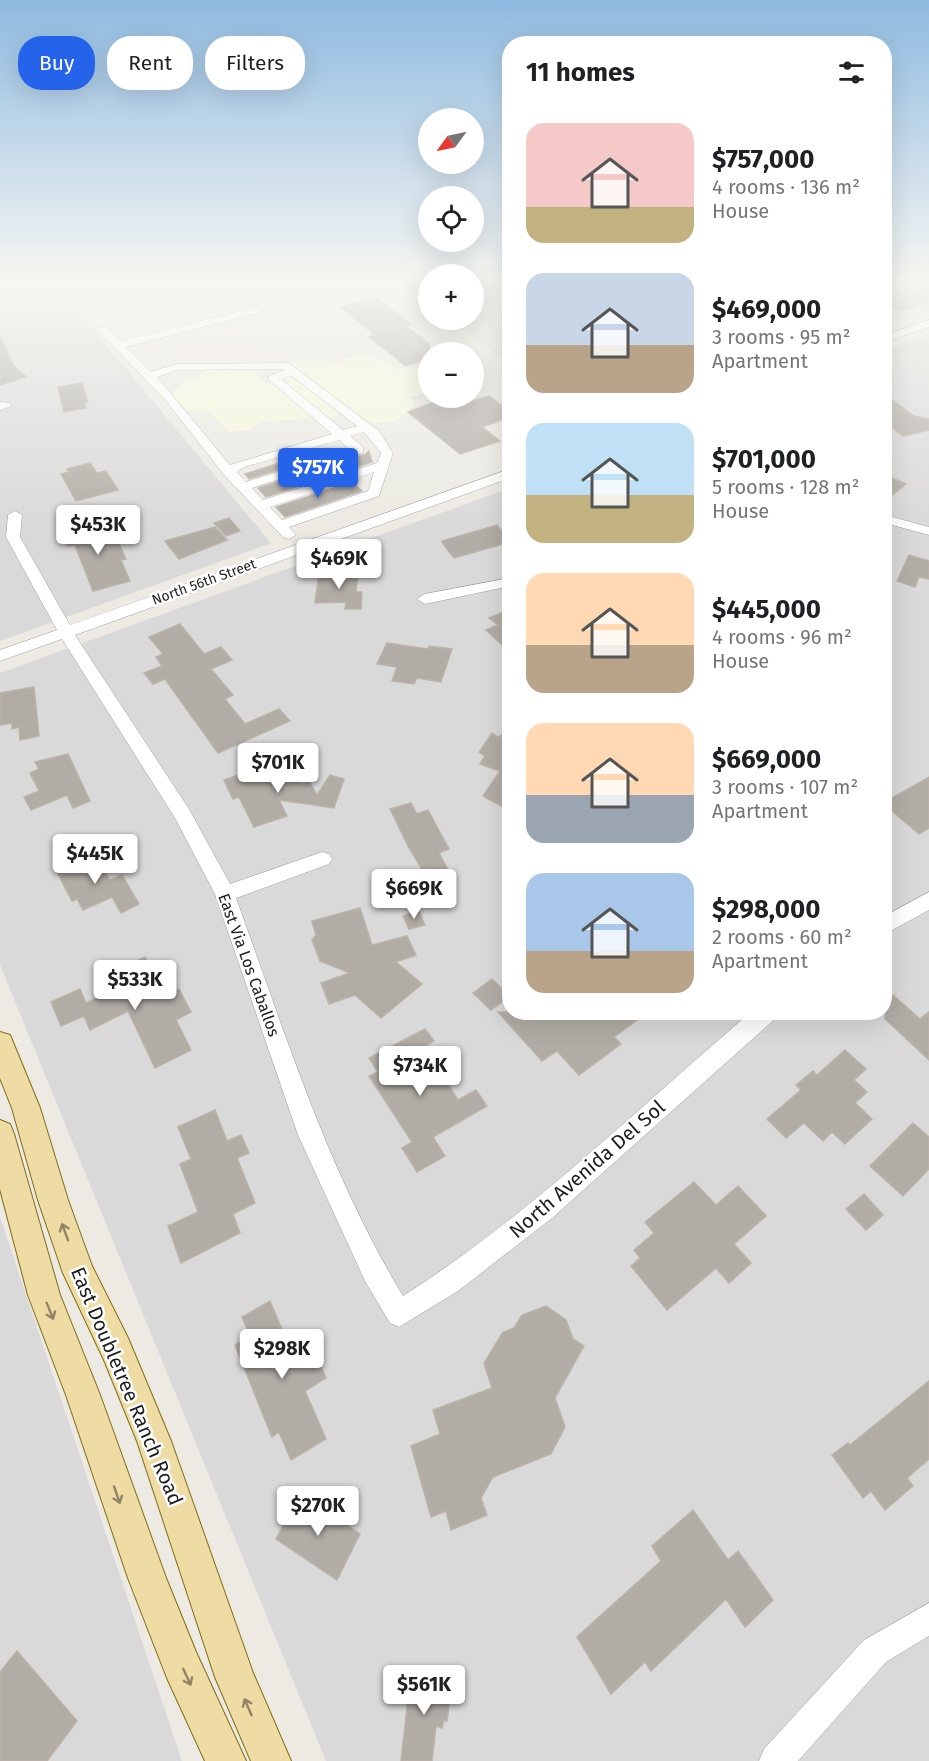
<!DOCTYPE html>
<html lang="en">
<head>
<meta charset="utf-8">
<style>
	body { margin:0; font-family:"Fira Sans",sans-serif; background:#f6f6f6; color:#202124; height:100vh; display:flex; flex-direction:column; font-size:22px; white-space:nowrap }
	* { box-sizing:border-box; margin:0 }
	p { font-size:20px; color:#757577 }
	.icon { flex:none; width:33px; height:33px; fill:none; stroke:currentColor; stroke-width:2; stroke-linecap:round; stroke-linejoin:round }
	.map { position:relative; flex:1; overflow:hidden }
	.side { position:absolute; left:502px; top:36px; width:390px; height:984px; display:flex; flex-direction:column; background:#fff; border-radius:24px; box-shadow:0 6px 24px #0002 }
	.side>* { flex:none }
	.guide { position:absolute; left:18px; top:36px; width:394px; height:54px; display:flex; gap:12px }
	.needle { width:39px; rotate:237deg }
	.fabs { position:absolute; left:418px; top:108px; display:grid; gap:12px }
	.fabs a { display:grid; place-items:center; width:66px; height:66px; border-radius:50%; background:#fff; box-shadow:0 6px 24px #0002; font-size:30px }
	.price { position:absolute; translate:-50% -51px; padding:0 14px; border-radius:6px; background:#fff; color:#222; font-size:20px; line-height:39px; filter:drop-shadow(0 2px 3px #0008) }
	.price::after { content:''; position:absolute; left:50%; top:36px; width:18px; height:14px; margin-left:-9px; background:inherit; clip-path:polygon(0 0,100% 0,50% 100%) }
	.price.on { background:#2563eb; color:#fff }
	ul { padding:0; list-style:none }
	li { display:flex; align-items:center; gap:18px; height:150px; padding:0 24px }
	li span { display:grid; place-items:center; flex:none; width:168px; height:120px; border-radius:18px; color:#555 }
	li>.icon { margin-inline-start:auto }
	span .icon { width:72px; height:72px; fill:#fffc; stroke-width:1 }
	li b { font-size:26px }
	h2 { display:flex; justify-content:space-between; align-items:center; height:72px; padding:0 24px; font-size:26px }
	.chip { padding:0 21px; border-radius:24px; background:#fff; box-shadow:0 6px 24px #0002; font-size:21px; line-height:54px }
	.chip.on { background:#2563eb; color:#fff }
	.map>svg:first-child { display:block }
	.residential { fill:#dad9d9 }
	.education { fill:#f6fadd }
	.building { fill:#b1aca6; stroke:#bcb3a7; stroke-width:1.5 }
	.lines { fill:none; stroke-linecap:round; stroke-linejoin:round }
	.minor-casing { stroke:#9d9d9d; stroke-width:1 }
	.major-casing { stroke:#826e12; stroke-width:2 }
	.minor { fill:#fff; fill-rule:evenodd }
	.major { fill:#efdba4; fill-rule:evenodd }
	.oneway { stroke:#908567 }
	.labels { text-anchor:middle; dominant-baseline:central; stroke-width:5; stroke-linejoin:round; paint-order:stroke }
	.far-street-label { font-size:14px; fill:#1c1c1c; stroke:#fff }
	.street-label { font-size:16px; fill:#1c1c1c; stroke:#fff }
	.near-street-label { font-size:20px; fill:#1c1c1c; stroke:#fff }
</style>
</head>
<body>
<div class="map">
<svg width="929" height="1761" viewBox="0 0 929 1761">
	<rect width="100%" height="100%" fill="#eceae3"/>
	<g class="residential">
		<polygon points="0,280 52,280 271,543 0,641"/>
		<polygon points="395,280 429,280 429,304"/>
		<polygon points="474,280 510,280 510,364 450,320 474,320"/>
		<polygon points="885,280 929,280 929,311 885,326"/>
		<polygon points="929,335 929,1761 326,1761 0,965 0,673 510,488 510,1012 885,1012 885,351"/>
		<polygon points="0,1217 182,1761 0,1761"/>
	</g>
	<polygon class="education" points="378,357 394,369 426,368 429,370 429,393 409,397 416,404 400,419 390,423 361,423 341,412 333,417 261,422 250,430 229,431 209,412 180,412 168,400 174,396 172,394 188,379 195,378 211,365 245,364 266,383 290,383 279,372 295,359 327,359 335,364 341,364 346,358"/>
	<g class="building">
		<polygon points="885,280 929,280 929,301 901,311 893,307 885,310"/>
		<polygon points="378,298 411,324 405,325 429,344 429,359 406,366 369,337 375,335 341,307"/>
		<polygon points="0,335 13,365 26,377 0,385"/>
		<polygon points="82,383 88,402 84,403 86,408 64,412 58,387"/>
		<polygon points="885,394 914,416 929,419 929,430 903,436 885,422"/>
		<polygon points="489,396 510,412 510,417 482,427 500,441 460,454 408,412 442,399 454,407"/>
		<polygon points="320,450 324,455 249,479 245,474"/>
		<polygon points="369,451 372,462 266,497 258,488 364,455"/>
		<polygon points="90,463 97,473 106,471 118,490 76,501 61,474 69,472 67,469"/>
		<polygon points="885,475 906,484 885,501"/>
		<polygon points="352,482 362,491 285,517 276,507"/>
		<polygon points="229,518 240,531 226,536 214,523"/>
		<polygon points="84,522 91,539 114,533 126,559 121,560 130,581 93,591 75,545 68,546 60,528"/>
		<polygon points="497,525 510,542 454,558 443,544 442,541"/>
		<polygon points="215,527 227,540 179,559 165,541"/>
		<polygon points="909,555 929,561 929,579 919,577 915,587 897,581"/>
		<polygon points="319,573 358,573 356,592 362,592 361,609 345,609 346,602 315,603"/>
		<polygon points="503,612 510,618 510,652 486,630 498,625 489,618"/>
		<polygon points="180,624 204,654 221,647 232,660 211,669 233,695 225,699 245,724 279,709 290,721 218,753 165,679 153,684 144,673 162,666 156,657 163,654 149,637"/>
		<polygon points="387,643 428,649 429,646 452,649 441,682 417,678 414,684 392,681 397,667 377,664"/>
		<polygon points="34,687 39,736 20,740 19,727 12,729 12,723 0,725 0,693"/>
		<polygon points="510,729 510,792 501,806 483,796 500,771 480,764 485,756 479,752 492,733 498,737"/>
		<polygon points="68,754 90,801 73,808 67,795 31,810 24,797 39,791 30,773 39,769 35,762"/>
		<polygon points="266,766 276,786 299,778 302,784 309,781 317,795 330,775 344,779 334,808 279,800 287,816 254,827 239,797 233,799 224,780"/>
		<polygon points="929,777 929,828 919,834 885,805 885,802"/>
		<polygon points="411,803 417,814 428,810 449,849 439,853 449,872 428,879 409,848 390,809"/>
		<polygon points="95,853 110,880 122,875 139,904 121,913 112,897 83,910 77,899 72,901 56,870"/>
		<polygon points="360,908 372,945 407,936 416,955 396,962 422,984 381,1018 355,995 329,1004 321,983 350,973 320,961 312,940 316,935 312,921"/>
		<polygon points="419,911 425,925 409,929 403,916"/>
		<polygon points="145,957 164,996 179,989 191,1012 176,1020 191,1050 155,1068 128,1011 90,1030 84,1016 61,1026 51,1002 80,989 86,1003 118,988 111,973"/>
		<polygon points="492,979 510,996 491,1010 473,993"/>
		<polygon points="893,995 920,1019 929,1012 929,1060 885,1019 885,1000"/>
		<polygon points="498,1012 648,1012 614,1037 621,1044 579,1075 557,1051 542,1061"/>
		<polygon points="425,1029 434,1041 423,1047 458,1100 476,1090 487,1106 433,1137 445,1156 417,1172 402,1148 412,1142 369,1076 378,1072 369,1058"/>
		<polygon points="845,1050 866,1069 854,1080 867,1092 855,1103 872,1119 845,1144 832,1132 823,1141 804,1123 786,1138 767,1119 801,1090 796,1085 813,1071 817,1075"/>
		<polygon points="215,1110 227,1141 241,1135 249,1153 237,1158 255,1203 233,1214 240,1233 181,1263 168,1226 198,1212 180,1164 191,1159 178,1127"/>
		<polygon points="913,1123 929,1137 929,1169 903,1196 870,1166"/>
		<polygon points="694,1182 716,1205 738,1186 766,1216 734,1244 751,1263 729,1283 716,1268 667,1310 631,1266 640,1258 634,1250 654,1233 645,1222"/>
		<polygon points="864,1194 883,1215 866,1230 846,1209"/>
		<polygon points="270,1301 289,1346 307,1335 326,1378 305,1391 326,1439 291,1460 279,1432 272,1437 235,1345 250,1336 242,1317"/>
		<polygon points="546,1306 566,1320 573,1339 584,1346 555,1398 565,1427 551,1454 493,1477 481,1498 487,1515 451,1530 446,1511 431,1517 411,1446 440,1434 433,1410 492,1388 484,1363 503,1332 514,1328 522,1315"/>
		<polygon points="929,1381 929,1459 907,1478 913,1486 885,1510 871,1491 863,1498 832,1455 848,1443 850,1445"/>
		<polygon points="300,1494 360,1534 337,1580 276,1539"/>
		<polygon points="693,1510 728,1560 738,1551 773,1600 745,1627 726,1599 651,1671 645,1662 611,1694 577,1637 661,1561 652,1546"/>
		<polygon points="17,1651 77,1721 47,1761 0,1761 0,1672"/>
		<polygon points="418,1671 444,1676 443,1688 451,1689 447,1721 444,1720 442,1728 436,1726 432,1761 401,1761 410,1681 417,1682"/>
	</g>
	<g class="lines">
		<g class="minor-casing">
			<g id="minor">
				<path d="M 257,307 L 262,310 L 261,312 L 126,347 L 151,372 L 176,364 L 289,363 L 379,431 L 393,453 L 379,496 L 289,527 L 296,535 L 289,539 L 284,538 L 224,475 L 167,402 L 96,328 L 106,326 L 121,341 ZM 282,369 L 285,370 L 269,376 L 269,380 L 332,434 L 230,465 L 157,377 L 177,370 ZM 292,376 L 357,426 L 343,430 L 281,379 ZM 364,432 L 381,453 L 377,463 L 263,500 L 252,488 L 363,453 L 363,447 L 350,436 ZM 339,440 L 349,449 L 246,482 L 237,472 L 244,467 ZM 374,472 L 368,491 L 282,520 L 270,507 Z"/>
				<polygon points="929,320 929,327 885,342 885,335"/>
				<polygon points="0,402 9,403 11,406 0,410"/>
				<path d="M 510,469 L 510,478 L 75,635 L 189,809 L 230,884 L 322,852 L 329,854 L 332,859 L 329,864 L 236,898 C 285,1033 328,1172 403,1296 C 530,1215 637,1109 751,1012 L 778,1012 L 775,1019 L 552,1218 L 458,1291 L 399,1327 L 390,1323 L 365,1281 L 298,1135 L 215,894 L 175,818 L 62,639 L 0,661 L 0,650 L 57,630 L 6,537 L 8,515 L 15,511 L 22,515 L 20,537 L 70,625 Z"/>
				<polygon points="885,515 929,527 929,535 885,523"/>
				<polygon points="510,578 510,586 425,604 417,599 425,594"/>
				<polygon points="929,892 929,910 885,934 885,916"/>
				<polygon points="929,1603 929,1636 886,1662 798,1761 759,1761 764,1749 864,1640"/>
			</g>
		</g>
		<g class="major-casing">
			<g id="major">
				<polygon points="0,1032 10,1035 40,1108 68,1200 92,1266 128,1338 171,1441 253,1673 291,1761 251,1761 215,1677 137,1441 104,1360 63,1273 38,1200 12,1108 0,1078"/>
				<polygon points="0,1120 10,1124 14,1134 60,1295 100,1395 166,1578 196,1652 246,1761 205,1761 167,1678 128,1578 66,1395 28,1295 0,1189"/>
			</g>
		</g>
		<use href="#minor" class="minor"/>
		<use href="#major" class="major"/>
	</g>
	<defs><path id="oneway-shaft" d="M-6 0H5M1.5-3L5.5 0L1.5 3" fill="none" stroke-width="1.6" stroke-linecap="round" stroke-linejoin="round" transform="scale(1.5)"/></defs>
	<g class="oneway">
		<use href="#oneway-shaft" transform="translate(65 1232) rotate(-110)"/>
		<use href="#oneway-shaft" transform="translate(50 1311) rotate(68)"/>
		<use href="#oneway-shaft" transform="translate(117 1495) rotate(71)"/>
		<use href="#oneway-shaft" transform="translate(187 1677) rotate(65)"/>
		<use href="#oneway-shaft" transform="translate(248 1707) rotate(-113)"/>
	</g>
	<linearGradient id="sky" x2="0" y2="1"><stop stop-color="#8ebae0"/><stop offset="0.53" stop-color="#f6f6f2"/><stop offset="1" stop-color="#f6f6f2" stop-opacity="0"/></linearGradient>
	<rect width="929" height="527" fill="url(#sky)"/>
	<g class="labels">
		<g class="far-street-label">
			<text transform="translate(204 582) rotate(-20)">North 56th Street</text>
		</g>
		<g class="street-label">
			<text transform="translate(249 965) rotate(70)">East Via Los Caballos</text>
		</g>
		<g class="near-street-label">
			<text transform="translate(587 1169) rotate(-41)">North Avenida Del Sol</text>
			<text transform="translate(127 1386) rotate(67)">East Doubletree Ranch Road</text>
		</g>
	</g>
</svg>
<div class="fabs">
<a><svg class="needle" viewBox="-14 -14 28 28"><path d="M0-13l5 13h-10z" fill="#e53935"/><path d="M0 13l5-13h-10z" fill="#757577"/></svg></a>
<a><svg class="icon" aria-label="locate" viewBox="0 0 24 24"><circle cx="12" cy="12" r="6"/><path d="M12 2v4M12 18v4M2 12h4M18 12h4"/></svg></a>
<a>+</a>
<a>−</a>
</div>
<b class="price on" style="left:318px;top:499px">$757K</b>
<b class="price" style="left:98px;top:556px">$453K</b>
<b class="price" style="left:339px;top:590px">$469K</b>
<b class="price" style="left:278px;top:794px">$701K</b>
<b class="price" style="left:95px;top:885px">$445K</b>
<b class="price" style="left:414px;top:920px">$669K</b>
<b class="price" style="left:135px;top:1011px">$533K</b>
<b class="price" style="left:420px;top:1097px">$734K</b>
<b class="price" style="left:282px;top:1380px">$298K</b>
<b class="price" style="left:318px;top:1537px">$270K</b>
<b class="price" style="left:424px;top:1716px">$561K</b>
<div class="guide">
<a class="chip on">Buy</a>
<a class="chip">Rent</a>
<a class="chip">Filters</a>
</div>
<section class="side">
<h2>11 homes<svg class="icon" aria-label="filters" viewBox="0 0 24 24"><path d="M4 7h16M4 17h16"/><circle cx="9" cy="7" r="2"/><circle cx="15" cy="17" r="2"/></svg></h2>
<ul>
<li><span style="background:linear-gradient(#f6c9c9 70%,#c2b280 0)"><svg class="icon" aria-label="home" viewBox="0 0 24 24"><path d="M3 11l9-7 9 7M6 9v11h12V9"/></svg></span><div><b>$757,000</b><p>4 rooms · 136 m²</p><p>House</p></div></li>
<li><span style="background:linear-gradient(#c9d6e8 60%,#b9a48a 0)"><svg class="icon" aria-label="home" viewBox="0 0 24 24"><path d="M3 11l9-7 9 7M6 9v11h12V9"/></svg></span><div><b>$469,000</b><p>3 rooms · 95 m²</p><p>Apartment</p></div></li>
<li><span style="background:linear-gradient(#bfe0f5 60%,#c2b280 0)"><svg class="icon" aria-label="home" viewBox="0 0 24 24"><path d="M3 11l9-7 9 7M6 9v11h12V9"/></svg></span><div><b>$701,000</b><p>5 rooms · 128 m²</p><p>House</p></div></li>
<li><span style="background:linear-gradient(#ffd9b3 60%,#b9a48a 0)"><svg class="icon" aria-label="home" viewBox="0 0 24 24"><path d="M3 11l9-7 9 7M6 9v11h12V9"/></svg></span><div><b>$445,000</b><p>4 rooms · 96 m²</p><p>House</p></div></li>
<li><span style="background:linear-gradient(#ffd9b3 60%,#9aa5b1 0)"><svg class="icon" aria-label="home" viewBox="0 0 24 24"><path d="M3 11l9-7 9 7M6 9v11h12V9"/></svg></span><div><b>$669,000</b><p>3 rooms · 107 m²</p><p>Apartment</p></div></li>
<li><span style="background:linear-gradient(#a9c7e8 65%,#b9a48a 0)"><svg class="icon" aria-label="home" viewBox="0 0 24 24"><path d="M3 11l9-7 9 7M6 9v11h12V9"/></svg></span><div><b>$298,000</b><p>2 rooms · 60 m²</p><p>Apartment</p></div></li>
</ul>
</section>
</div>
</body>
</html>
